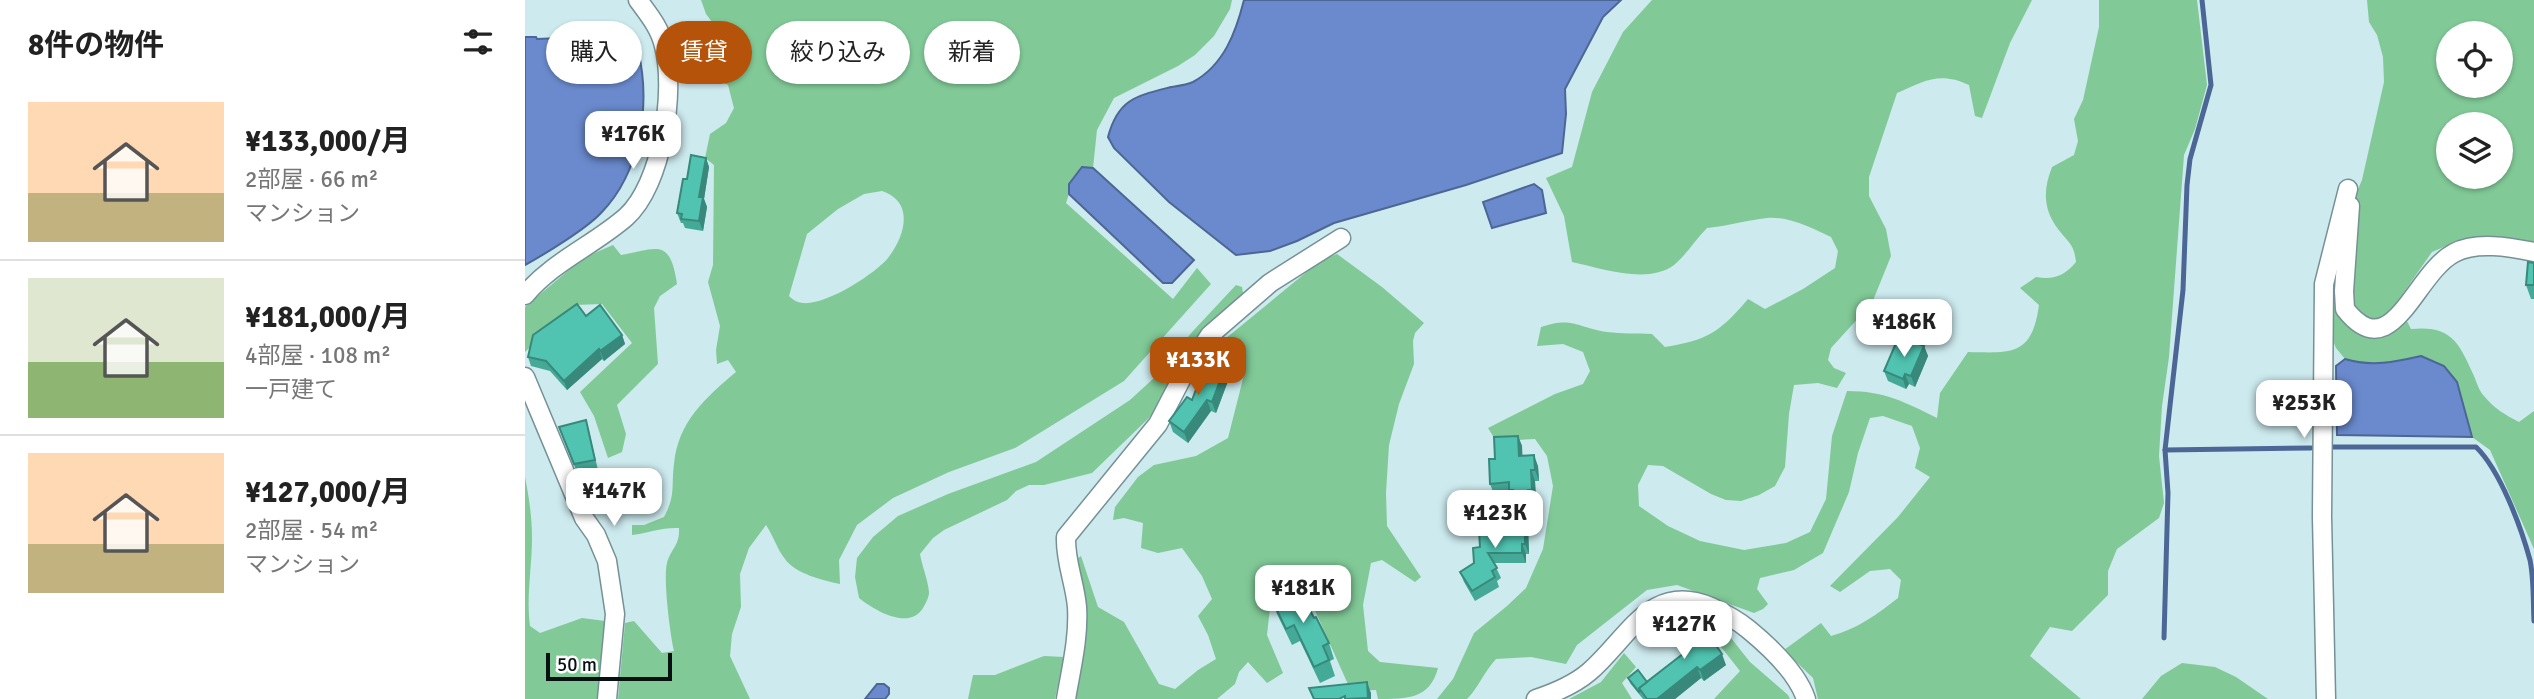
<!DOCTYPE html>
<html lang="ja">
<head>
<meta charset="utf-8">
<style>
	body { margin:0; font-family:Signika,"Noto Sans JP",sans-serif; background:#f6f6f6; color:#222; height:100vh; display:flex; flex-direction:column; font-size:26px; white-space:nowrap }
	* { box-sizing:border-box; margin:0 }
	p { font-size:23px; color:#767676 }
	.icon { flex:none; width:38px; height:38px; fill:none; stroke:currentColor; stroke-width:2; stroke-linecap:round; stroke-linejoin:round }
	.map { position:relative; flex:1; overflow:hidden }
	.details { display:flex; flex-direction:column; background:#fff; width:525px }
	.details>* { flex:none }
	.top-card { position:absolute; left:21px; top:21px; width:665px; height:63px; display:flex; gap:14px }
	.buttons { position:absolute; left:1911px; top:21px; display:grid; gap:14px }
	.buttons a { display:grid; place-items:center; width:77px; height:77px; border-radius:50%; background:#fff; box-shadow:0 2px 5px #0004; font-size:35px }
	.scale { position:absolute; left:21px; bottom:18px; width:126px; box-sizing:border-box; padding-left:7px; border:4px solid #071112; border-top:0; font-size:19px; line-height:24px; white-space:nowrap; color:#071112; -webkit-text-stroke:5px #fff; paint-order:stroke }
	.price { position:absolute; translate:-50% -60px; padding:0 16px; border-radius:14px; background:#fff; color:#222; font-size:23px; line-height:46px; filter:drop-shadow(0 2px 4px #0008) }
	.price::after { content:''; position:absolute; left:50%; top:42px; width:21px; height:16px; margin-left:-10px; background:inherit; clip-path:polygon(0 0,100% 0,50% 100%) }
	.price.selected { background:#b45309; color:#fff }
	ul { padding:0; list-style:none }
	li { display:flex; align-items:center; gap:21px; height:175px; padding:0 28px }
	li+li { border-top:2px solid #e0e0e0 }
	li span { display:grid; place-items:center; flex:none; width:196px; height:140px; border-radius:0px; color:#555 }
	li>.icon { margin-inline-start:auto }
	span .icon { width:84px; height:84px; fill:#fffc; stroke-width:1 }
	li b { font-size:30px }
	h2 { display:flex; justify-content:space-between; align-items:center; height:84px; padding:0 28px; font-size:30px }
	.chip { padding:0 24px; border-radius:32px; background:#fff; box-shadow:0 2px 5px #0004; font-size:24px; line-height:63px }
	.chip.selected { background:#b45309; color:#fff }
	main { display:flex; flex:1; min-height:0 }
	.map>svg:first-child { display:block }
	.green { fill:#81c997; fill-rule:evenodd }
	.water { fill:#6a8acd; stroke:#4c6695; stroke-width:2 }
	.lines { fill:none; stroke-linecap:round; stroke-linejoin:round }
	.stream { stroke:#4c6695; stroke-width:5 }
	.minor-casing { stroke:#769195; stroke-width:21 }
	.minor { stroke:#fff; stroke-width:18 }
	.wall { fill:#45a998 }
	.shaded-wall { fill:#38897c }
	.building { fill:#50c4b1; stroke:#38897c; stroke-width:2 }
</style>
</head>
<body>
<main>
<section class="details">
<h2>8件の物件<svg class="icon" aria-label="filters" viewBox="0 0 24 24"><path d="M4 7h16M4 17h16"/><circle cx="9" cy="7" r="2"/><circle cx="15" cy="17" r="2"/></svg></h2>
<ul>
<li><span style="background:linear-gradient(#ffd9b3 65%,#c2b280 0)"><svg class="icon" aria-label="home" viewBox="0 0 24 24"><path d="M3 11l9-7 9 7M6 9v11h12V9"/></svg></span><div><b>¥133,000/月</b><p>2部屋 · 66 m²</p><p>マンション</p></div></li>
<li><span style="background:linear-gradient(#dfe7d0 60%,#8fb573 0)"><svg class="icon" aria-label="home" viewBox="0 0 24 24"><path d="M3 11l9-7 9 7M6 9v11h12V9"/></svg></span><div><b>¥181,000/月</b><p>4部屋 · 108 m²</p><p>一戸建て</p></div></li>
<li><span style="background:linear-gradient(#ffd9b3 65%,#c2b280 0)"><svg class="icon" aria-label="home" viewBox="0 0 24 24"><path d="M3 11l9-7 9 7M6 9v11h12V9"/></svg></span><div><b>¥127,000/月</b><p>2部屋 · 54 m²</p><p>マンション</p></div></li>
</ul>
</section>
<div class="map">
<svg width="2009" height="699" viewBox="0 0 2009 699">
	<rect width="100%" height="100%" fill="#cdeaee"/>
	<g class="green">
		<path d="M 176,0 L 707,0 L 705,9 L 689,36 L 670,55 L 653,66 L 589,98 L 572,130 L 568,168 L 557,167 L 544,184 L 544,194 L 541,203 L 648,299 L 672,268 L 686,284 L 599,381 L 490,448 L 424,472 L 368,498 L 332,525 L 314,560 L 315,584 C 297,580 271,574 260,559 C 252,549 248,535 241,525 L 224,548 L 215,574 L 216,607 L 207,634 L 205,656 L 225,699 L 93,699 L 100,623 L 109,621 L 137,653 L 149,651 C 145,634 138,578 142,563 C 146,548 155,546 154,528 C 138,527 123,533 107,535 L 107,525 L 119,525 L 139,517 C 151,495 146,487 149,464 C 153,422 180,398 211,372 L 203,360 L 192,364 L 191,350 L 195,326 L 183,282 L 188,265 L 189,165 L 180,158 L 185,134 L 201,123 L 209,108 L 203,85 L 184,76 L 159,54 L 164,41 L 188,46 L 196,34 L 181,14 ZM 357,191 C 390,202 380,236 363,258 C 350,274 295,310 273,302 C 270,301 266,298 264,296 L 282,234 L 313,209 L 339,194 Z"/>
		<path d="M 1127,0 L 1507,0 L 1485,43 L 1457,118 L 1450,116 L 1444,85 C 1415,71 1399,81 1372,93 L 1344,177 L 1344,196 L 1361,229 L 1366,256 L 1347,303 L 1306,348 L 1303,360 L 1309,368 L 1321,373 L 1312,388 L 1293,383 L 1269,385 L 1264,414 L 1260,467 L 1250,486 L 1234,495 L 1216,501 L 1201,500 L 1186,494 L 1138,466 L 1123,465 L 1113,485 L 1114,506 L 1143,526 L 1175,541 L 1219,550 L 1261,543 L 1285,532 L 1301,499 L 1307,436 L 1322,391 C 1359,391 1380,402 1412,418 L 1415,393 L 1443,352 C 1487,353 1507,356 1514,305 L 1495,288 L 1511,277 C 1529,280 1539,276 1551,262 C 1549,244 1544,243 1533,229 C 1518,209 1518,190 1527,167 L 1549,155 L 1553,141 L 1549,119 L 1558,100 L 1574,27 L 1574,0 L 1672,0 L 1682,85 L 1670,129 L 1659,155 L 1644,357 L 1637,406 L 1634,456 L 1639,503 L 1634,518 L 1592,549 L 1583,571 L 1583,595 L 1547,631 L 1525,627 L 1505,656 L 1556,699 L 1293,699 L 1288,678 L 1259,650 L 1296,623 L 1306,636 C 1332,629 1351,615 1373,598 L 1376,580 L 1365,569 L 1345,571 L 1315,592 L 1305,586 L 1373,517 L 1405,477 L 1390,468 L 1395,448 L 1387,426 L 1358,416 L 1345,418 L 1333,453 L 1324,492 L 1298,553 L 1269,570 L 1235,578 L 1232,589 L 1243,604 L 1238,609 L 1229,613 L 1152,585 L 1122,590 L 1052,645 L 1041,664 L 1006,657 L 971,659 C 959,672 953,688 942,699 L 912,699 L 928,679 L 949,633 L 982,606 L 1001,588 L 1018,549 L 1028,486 L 1022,456 L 1010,439 L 971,441 L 963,428 L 1030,394 L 1058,384 L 1065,371 L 1058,352 L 1038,344 L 1012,346 L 1016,327 C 1048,316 1053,328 1082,332 C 1096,334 1112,333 1127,334 L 1140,347 C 1183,340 1195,332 1223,299 L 1240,309 L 1278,289 L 1310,268 L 1313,251 L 1306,237 C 1286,228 1264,216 1242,218 C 1222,220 1203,226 1182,228 C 1171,239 1161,255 1149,265 C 1122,285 1076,268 1047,262 L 1039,216 L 1021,178 L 1047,167 L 1067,92 L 1098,32 Z"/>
		<path d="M 1842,0 L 2009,0 L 2009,243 L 1940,238 L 1907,252 L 1872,302 L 1886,329 C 1927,325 1934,343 1949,376 C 1952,383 1954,391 1959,396 C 1969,408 1980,415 1994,422 L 2009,411 L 2009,549 L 1965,450 L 1947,437 L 1932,382 L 1896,356 L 1872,362 L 1838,364 L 1820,359 L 1811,348 L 1803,329 L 1804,287 L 1815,232 L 1837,180 L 1859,82 L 1858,57 L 1852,35 L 1844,22 ZM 1923,33 L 1976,33 L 1976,86 L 1923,86 ZM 1923,124 L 1976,124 L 1976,177 L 1923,177 Z"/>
		<path d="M 88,245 L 96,255 C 132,249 145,237 152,284 L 135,296 L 129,308 L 133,364 L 92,405 L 101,434 L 97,452 L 83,458 L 69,416 L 55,392 L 107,343 L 77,304 L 50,305 L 0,352 L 0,307 L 58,258 Z"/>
		<path d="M 812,254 L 857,287 L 899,323 L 890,333 L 888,341 L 889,364 L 874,404 L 864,445 L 861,493 L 862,526 L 896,577 L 890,582 L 857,560 L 846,563 L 838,605 L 843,651 L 855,662 L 913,668 C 905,699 882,699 853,699 L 851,690 L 826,691 L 783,595 L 745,608 L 742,635 L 758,673 L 742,683 L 723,662 L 714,672 L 710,684 L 692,699 L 549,699 L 549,561 L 556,556 L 573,607 L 599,622 L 634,684 L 650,689 L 673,670 L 691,659 L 683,635 L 673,616 L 687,599 L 677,576 L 657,548 L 633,553 L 616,548 L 618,523 L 599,518 L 588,520 L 590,507 L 613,477 L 629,465 L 671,456 L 703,438 L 719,375 L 681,363 L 700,339 L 795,261 Z"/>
		<path d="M 711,285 L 717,287 L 718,293 L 684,325 L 662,354 L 629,413 L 567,473 L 519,485 L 504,485 L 491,491 L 482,500 L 419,530 L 408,538 L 395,554 C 397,566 403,580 404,592 C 404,597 401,603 398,608 C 384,631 349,610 334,598 L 330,577 L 332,558 L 348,537 L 373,516 L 423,494 L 511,462 L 605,400 L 629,378 L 668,331 Z"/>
		<path d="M 0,477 C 4,497 7,517 7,538 C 7,567 1,597 5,626 L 15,633 L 57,618 L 80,621 L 73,699 L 0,699 Z"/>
		<polygon points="1193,630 1202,633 1225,662 1263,695 1265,699 1189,699 1215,671 1189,638"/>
		<polygon points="1099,653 1111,667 1097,683 1107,699 1044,699 1076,682"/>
		<polygon points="519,656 539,657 530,699 443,699 448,675 470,675"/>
		<polygon points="1657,663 1690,667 1711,677 1743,699 1617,699 1636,676"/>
	</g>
	<g class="water">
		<path d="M 719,0 L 1096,0 L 1078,17 L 1040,89 L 1041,114 L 1037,153 L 941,185 L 809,223 L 772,241 L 745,251 L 711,255 L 644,202 L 589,148 L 583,137 C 593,99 611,96 646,87 C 653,86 662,85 668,82 C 699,65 711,32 719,0 Z"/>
		<path d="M 96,32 L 101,50 L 113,50 C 126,104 116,172 76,213 C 61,229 20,254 0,265 L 0,37 L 11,37 L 12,39 L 85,36 L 87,33 Z"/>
		<polygon points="557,167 568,168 669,260 647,283 638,283 544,194 544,184"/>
		<polygon points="1009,184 1017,190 1021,213 967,228 958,202"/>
		<path d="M 1896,356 L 1919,366 L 1932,382 L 1947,437 L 1812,435 L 1811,366 L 1820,359 C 1846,367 1870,362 1896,356 Z"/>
		<polygon points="352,684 359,684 364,688 364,694 360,699 340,699"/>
	</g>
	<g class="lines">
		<g class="stream">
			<path d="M 1807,447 L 1951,447 C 1975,470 1996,527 2005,560 C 2009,579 2008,602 2009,621"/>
			<polyline points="1640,450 1786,448"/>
			<polyline points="1639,638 1643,493 1640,450 1658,290 1662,185 1665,159 1686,85 1677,0"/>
		</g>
		<g class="minor-casing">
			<g id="minor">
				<path d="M 1825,206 L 1819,291 L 1820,309 C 1867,369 1889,274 1929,253 C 1951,241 1985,247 2009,252"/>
				<path d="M 0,295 C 27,262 69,245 101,217 C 137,185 151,91 139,46 C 135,28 124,15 113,0"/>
				<polyline points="0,377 59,518 71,535 82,561 90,614 82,699"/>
				<path d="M 541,699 C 546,669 554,638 552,607 C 550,583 540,561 541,537 L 633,424 L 660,372 L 685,335 L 745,283 L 816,238"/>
				<path d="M 1011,699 C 1029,693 1050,684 1064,672 C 1103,639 1125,581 1186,607 C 1199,613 1212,620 1223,629 C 1245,647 1272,672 1281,699"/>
				<polyline points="1801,699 1797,517 1799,284 1823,189"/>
			</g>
		</g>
		<use href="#minor" class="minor"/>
	</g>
	<g class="wall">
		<polygon points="181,158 184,167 179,199 182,207 178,231 160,228 158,223 156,223 152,213 162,179"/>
		<polygon points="2009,263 2009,299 2006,299 2001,285"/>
		<polygon points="61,316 97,335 100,344 79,361 77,359 42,390 25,371 6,366 3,357"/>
		<polygon points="1379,346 1399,346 1403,356 1390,387 1384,384 1381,389 1363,381 1359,371"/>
		<polygon points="703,381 691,413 686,411 663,443 648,432 644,421 667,400"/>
		<polygon points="61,420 64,431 73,470 53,475 34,427"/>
		<polygon points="993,436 997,446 997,456 1013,466 1014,481 1010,481 1011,500 1007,501 1008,522 1002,522 1003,526 1004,554 1001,554 1001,563 969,563 976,578 972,581 974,587 950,601 939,582 935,572 949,563 955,547 980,529 991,517 989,512 988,501 985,493 969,494 965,484 970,459"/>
		<polygon points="746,598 772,599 789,618 804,643 809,659 805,661 810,676 795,683 775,641 767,645 752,614"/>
		<polygon points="1154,630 1201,665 1179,681 1176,678 1150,699 1118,699 1105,683 1103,678 1122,682 1162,650 1160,647 1162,646 1158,640"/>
	</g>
	<g class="shaded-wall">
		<polygon points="181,158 184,167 179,199 182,207 178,231 174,221 174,197"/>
		<polygon points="97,335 100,344 79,361 75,351"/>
		<polygon points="1399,346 1403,356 1390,387 1386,376"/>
		<polygon points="74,349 77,359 42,390 39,381"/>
		<polygon points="699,370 703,381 691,413 687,402"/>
		<polygon points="1380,374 1384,384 1381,389 1378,379"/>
		<polygon points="682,400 686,411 663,443 659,432"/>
		<polygon points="993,436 997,446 998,467 994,456"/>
		<polygon points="1009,455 1013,466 1014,481 1010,470"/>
		<polygon points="1006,470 1010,481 1011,500 1007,490"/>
		<polygon points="1003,490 1007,501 1008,522 1004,511"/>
		<polygon points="1000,516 1003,526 1004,554 1000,544"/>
		<polygon points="997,544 1001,554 1001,563 997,553"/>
		<polygon points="1197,654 1201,665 1179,681 1175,670"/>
		<polygon points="1172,667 1176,678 1150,699 1132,699"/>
		<polygon points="842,682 846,693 846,699 843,699"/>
	</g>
	<g class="building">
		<polygon points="166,155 181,158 174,197 178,197 174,221 156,219 157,214 152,213 158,179 162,179"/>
		<polygon points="2003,262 2009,263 2009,285 2001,285"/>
		<polygon points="52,304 61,316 75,305 97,335 75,351 74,349 39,381 21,361 3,357 8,335"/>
		<polygon points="1382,339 1399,346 1386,376 1380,374 1378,379 1359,371 1371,343 1379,346"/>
		<polygon points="681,363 699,370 687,402 682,400 659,432 644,421 662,397 667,400"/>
		<polygon points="61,420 70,460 49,464 34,427"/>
		<polygon points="993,436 994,456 1009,455 1010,470 1006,470 1007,490 1003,490 1004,511 989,512 988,490 984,490 984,482 965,484 964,459 970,459 969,437"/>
		<polygon points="1000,516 1000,544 997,544 997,553 963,553 972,568 967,571 970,577 947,591 935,572 949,563 948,548 955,547 954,531 980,529 979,517"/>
		<polygon points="767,588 772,599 778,596 789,618 791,617 804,643 798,646 804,660 789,667 769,625 761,629 746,598"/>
		<polygon points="1171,617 1197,654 1175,670 1172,667 1132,699 1122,699 1114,688 1163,650 1160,647 1164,644 1154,630"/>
		<polygon points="1113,670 1122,682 1114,688 1115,691 1114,692 1103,678"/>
		<polygon points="842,682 843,698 820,699 820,696 814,699 789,699 784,688"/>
	</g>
</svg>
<div class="buttons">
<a><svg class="icon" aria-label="locate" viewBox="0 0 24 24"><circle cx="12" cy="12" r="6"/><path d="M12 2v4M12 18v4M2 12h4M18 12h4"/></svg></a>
<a><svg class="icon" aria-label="layers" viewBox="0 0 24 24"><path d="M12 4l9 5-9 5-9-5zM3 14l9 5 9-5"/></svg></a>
</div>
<div class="scale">50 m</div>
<b class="price" style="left:108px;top:171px">¥176K</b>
<b class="price" style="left:1379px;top:359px">¥186K</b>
<b class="price selected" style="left:673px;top:397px">¥133K</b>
<b class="price" style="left:1779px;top:440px">¥253K</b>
<b class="price" style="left:89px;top:528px">¥147K</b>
<b class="price" style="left:970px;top:550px">¥123K</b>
<b class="price" style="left:778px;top:625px">¥181K</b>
<b class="price" style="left:1159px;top:661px">¥127K</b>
<div class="top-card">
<a class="chip">購入</a>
<a class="chip selected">賃貸</a>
<a class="chip">絞り込み</a>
<a class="chip">新着</a>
</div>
</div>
</main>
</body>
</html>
